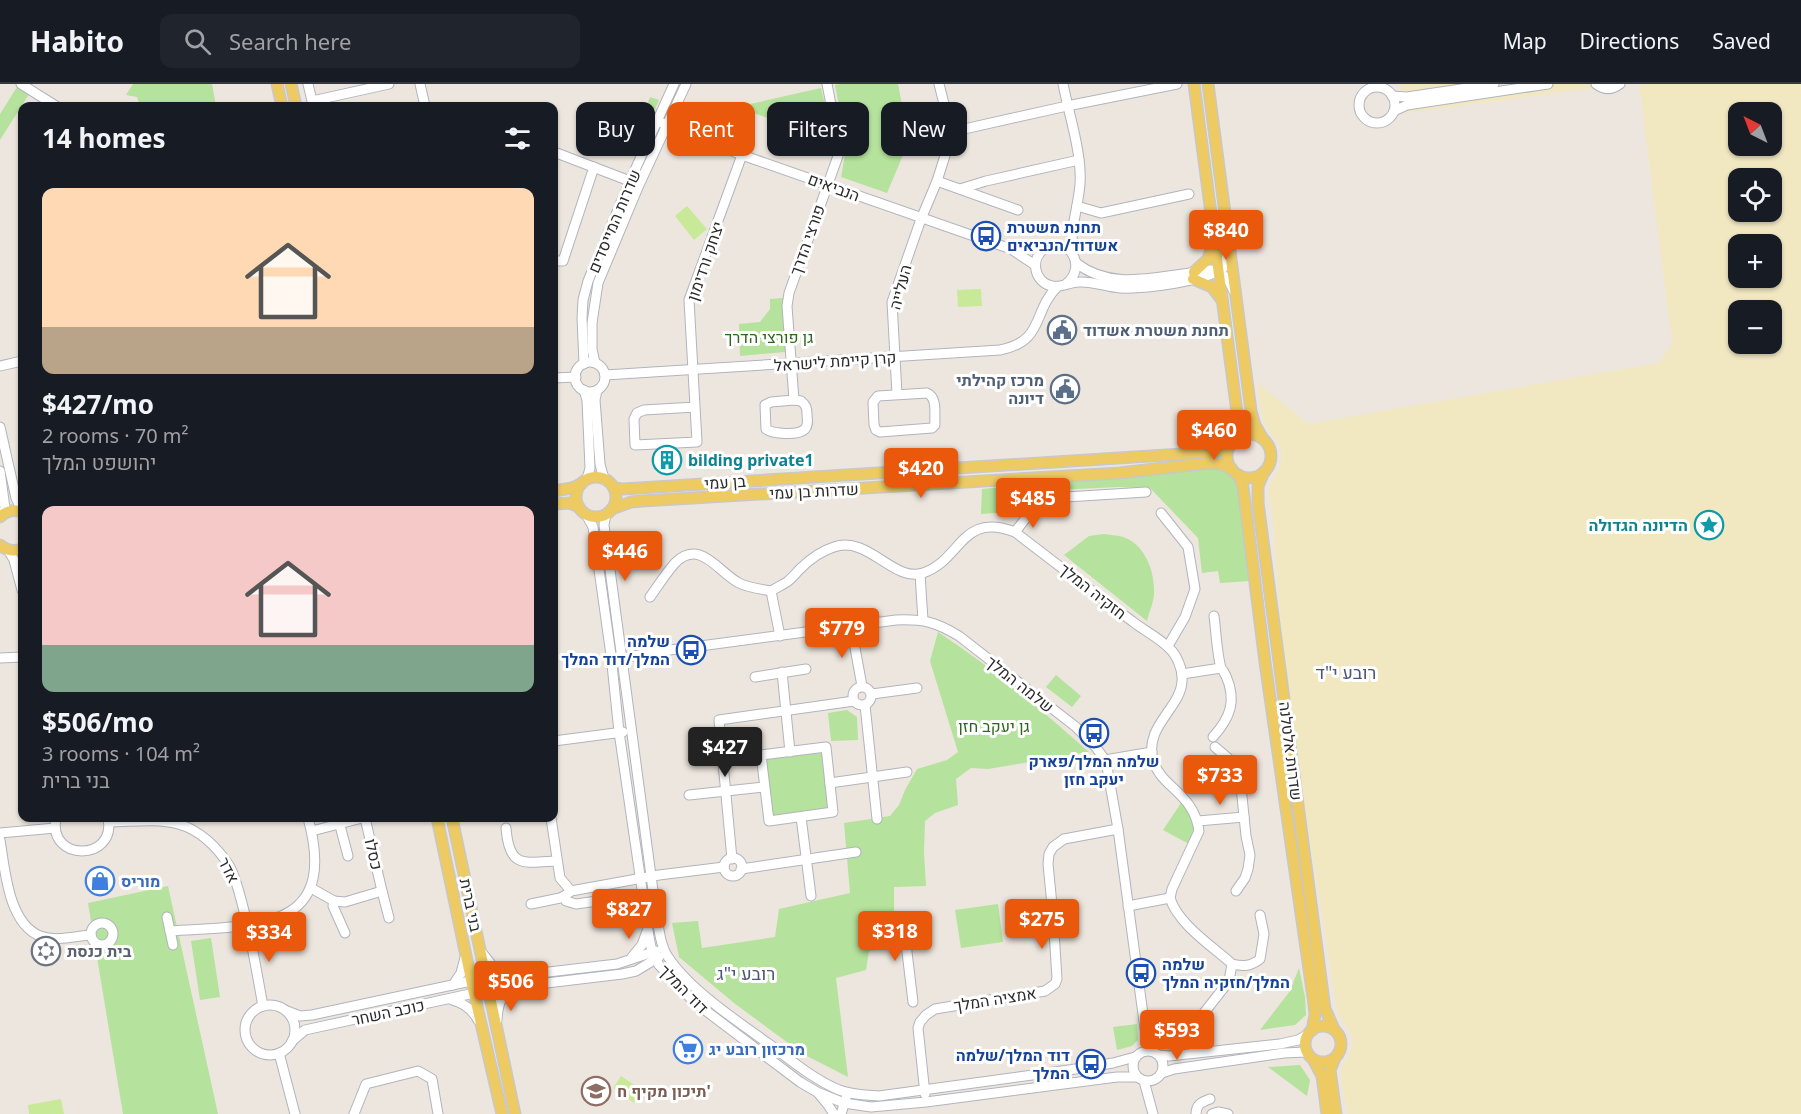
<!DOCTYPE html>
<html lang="en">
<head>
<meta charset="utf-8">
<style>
	body { margin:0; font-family:"Noto Sans",Heebo,sans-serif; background:#20242c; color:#f1f3f6; height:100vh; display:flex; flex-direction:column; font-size:22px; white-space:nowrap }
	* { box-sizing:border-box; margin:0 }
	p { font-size:20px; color:#9ea1a6 }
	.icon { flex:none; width:33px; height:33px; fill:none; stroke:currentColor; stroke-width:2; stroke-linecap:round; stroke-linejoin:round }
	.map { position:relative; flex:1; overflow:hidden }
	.sheet { position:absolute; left:18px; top:18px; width:540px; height:720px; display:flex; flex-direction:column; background:#171b24; border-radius:12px; box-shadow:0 2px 4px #0004 }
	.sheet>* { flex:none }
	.hud { position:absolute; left:576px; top:18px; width:570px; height:54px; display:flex; gap:12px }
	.needle { width:39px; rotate:318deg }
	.buttons { position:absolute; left:1728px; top:18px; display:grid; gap:12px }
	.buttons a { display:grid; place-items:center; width:54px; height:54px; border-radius:12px; background:#171b24; box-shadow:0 2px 4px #0004; font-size:30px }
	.price { position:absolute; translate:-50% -51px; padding:0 14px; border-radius:6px; background:#ea580c; color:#fff; font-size:20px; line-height:39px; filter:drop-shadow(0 2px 3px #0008) }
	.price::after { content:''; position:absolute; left:50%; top:36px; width:18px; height:14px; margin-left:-9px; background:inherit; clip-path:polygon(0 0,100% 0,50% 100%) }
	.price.selected { background:#222; color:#fff }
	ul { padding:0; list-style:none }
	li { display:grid; align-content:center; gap:12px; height:318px; padding:0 24px }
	li span { display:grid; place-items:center; height:186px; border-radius:12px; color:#555 }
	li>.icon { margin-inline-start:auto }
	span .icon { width:108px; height:108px; fill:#fffc; stroke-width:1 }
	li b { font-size:26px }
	h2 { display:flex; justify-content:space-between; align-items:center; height:72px; padding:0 24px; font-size:26px }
	.pill { padding:0 21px; border-radius:12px; background:#171b24; box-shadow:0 2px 4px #0004; font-size:21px; line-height:54px }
	.pill.selected { background:#ea580c; color:#fff }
	header { display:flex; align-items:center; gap:36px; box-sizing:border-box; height:84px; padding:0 30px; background:#171b24; border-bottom:2px solid #363941 }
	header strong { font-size:28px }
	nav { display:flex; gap:33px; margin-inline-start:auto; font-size:21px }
	.search { width:420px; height:54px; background:#20242c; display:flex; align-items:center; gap:15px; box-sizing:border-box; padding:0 21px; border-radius:12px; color:#9ea1a6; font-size:22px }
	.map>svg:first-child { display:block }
	.green { fill:#b5e29c }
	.sand { fill:#f1e8c2; fill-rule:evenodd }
	.pitch { fill:#c8e998 }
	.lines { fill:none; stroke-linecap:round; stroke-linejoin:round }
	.minor-casing { stroke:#b1b4be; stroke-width:11 }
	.major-casing { stroke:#c8c8c8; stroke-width:13 }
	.minor { stroke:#fff; stroke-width:9 }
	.major { stroke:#edca62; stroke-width:10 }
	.labels { text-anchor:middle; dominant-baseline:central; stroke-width:6; stroke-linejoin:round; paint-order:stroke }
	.street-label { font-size:16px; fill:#2b2b2b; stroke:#fff }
	.transit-label { font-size:16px; font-weight:bold; fill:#164399; stroke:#fff; text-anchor:start }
	.service-label { font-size:16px; font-weight:bold; fill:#4e5e75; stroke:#fff; text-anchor:start }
	.park-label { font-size:16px; fill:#2d671c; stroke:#fff }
	.culture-label { font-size:16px; font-weight:bold; fill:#0d838f; stroke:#fff; text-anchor:start }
	.shop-label { font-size:16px; font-weight:bold; fill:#366cbe; stroke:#fff; text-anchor:start }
	.worship-label { font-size:16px; font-weight:bold; fill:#5b616d; stroke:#fff; text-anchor:start }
	.education-label { font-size:16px; font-weight:bold; fill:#785e54; stroke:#fff; text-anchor:start }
	.neighbourhood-label { font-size:18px; fill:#4c567b; stroke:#fff }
</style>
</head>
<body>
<header>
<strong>Habito</strong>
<div class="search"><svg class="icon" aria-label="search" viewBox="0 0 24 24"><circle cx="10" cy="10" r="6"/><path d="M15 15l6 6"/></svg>Search here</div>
<nav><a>Map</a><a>Directions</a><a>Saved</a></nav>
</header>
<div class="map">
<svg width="1801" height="1030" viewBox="0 0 1801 1030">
	<rect width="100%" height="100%" fill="#ede6de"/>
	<g class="green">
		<polygon points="133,0 212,0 216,22 140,22 137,13 126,11"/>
		<polygon points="840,0 898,0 909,57 887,109 841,93 846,65 845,53 835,1"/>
		<polygon points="17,3 29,10 0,56 0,30"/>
		<polygon points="821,4 834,58 737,23"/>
		<polygon points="650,13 659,16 640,60 633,56"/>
		<polygon points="783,214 787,266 785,268 740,272 739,240 760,238 770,225 770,215"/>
		<path d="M 1205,383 C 1223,383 1227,388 1239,400 L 1249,497 L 1220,499 L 1218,487 L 1202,489 L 1198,454 L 1150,404 L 1118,403 L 1056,406 L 1027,427 L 981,430 L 982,405 Z"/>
		<path d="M 1104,450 C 1110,451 1117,451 1123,453 C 1145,460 1155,488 1154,509 C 1154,518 1149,528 1147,537 L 1064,471 L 1089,452 Z"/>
		<path d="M 938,548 C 992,583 1041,626 1089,668 L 988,685 L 971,684 L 956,695 L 958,721 L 935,729 L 925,737 L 924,768 L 926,802 L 894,803 L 894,863 L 869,867 L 866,886 L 836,894 L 848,993 L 803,970 L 734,919 L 679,873 L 672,839 L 698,837 L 702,864 L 775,853 L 779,825 L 850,809 L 844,739 L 890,732 L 899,721 L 905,706 L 917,685 L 947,676 L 958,668 L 930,577 Z"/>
		<polygon points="1056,591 1081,612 1072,623 1046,603"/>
		<polygon points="847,626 857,633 858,656 831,657 828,629"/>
		<polygon points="822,669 829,725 772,732 765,675"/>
		<path d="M 1181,719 C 1195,730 1196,744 1189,760 L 1163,746 Z"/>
		<polygon points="168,802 218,1030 123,1030 88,819"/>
		<polygon points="998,820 1003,858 961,864 955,826"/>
		<polygon points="211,854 220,913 200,916 191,857"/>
		<polygon points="1299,884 1305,913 1306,931 1295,941 1260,946 1290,907"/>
		<polygon points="1137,940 1138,956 1132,962 1117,966 1113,943"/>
		<polygon points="1300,981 1310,996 1307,1012 1268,983"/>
	</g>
	<g class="sand">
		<polygon points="1400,0 1625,0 1406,29"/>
		<path d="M 1639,0 L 1801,0 L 1801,1030 L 1348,1030 C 1346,1019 1340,996 1341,987 C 1342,977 1354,970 1352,956 C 1351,944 1340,937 1337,926 L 1285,598 L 1272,424 C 1260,393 1284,394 1281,368 C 1280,356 1269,350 1265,340 C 1260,328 1260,311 1258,299 L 1308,340 L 1658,279 L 1672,259 ZM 1738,28 L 1772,28 L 1772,62 L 1738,62 ZM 1738,94 L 1772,94 L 1772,128 L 1738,128 ZM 1738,160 L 1772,160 L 1772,194 L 1738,194 ZM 1738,226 L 1772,226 L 1772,260 L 1738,260 Z"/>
	</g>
	<g class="pitch">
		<polygon points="687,122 707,145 694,156 675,132"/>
		<polygon points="981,205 982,222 958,223 957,206"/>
		<polygon points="621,992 643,1007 634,1019 613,1004"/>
		<polygon points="61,1015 64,1030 29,1030 28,1021"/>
	</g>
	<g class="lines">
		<g class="minor-casing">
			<g id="minor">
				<polyline points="21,0 56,22"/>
				<polyline points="308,0 312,17 389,0"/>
				<polyline points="420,0 425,22"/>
				<path d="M 1063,0 C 1069,31 1082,69 1080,100 C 1078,125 1070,143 1072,169"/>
				<path d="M 1596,0 C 1604,6 1612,6 1620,0"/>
				<circle cx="1377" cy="21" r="18"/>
				<polyline points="1392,12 1407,13 1494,0"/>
				<polyline points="675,24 691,51"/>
				<polyline points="1394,27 1407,21 1548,0"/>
				<polyline points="657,37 742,71 1011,165 1035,181"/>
				<polyline points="951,48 1067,22 1177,0"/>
				<polyline points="554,68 635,99"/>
				<polyline points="937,97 1018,126"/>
				<polyline points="960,105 986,97 1079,76"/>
				<polyline points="1077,122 1101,129 1189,110"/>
				<polyline points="554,177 563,177 594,83"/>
				<path d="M 1076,179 C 1109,204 1145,195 1183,190 C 1192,189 1202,185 1211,186 C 1223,188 1229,195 1233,206"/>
				<path d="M 1066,200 C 1088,183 1069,151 1046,164 C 1029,173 1034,199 1052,202 C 1061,204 1070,198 1079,198 C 1093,197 1106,203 1120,204 C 1143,205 1205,198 1223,184 L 1229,166"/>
				<circle cx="590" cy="293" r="15"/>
				<polyline points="595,279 592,265 592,239 598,199 639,101 686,0"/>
				<polyline points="584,280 582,234 583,216 588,197 630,97 674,0"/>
				<polyline points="0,282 22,277"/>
				<path d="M 605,291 L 1000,266 C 1045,257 1032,228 1057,203"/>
				<polyline points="554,294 576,293"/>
				<polyline points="584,306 587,316 590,384 587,395"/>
				<polyline points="597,306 595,316 600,380 604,395"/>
				<path d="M 927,309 C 938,314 934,330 935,341 L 932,344 L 880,348 L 876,346 L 874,341 L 873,318 L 878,312 Z"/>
				<polyline points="897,310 892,218 921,135 937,97 949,59 951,48 939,0"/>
				<polyline points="794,316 787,222 789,209 838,72 838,57 827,0"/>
				<path d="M 794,316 L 801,317 C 806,321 807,324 807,330 C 807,335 809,341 805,345 C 798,352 773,350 766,345 L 765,321 L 771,318 Z"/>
				<polyline points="695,323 644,326 637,329 634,335 635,361 697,358 689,216 742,71"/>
				<polyline points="0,343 16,414 22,426"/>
				<polyline points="0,387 5,424 3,430"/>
				<polyline points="1161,429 1188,463 1195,505 1185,533 1168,562"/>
				<polyline points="586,430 593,443 611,571 619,648 649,853 652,868 659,881 693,917 800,998 817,1008 844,1019 871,1023 926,1018 1117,993 1137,993"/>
				<path d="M 606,430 L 604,441 L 656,829 C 659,844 660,861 668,873 C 690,906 737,937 769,960 C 791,976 813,995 839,1006 C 852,1011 865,1011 879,1012 L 1069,986 L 1113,979 L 1135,973"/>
				<polyline points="1015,448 1029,430 1050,414 1146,408"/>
				<polyline points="8,466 14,476 22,506"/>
				<polyline points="920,490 923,536"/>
				<path d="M 771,507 C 776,504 782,501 787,498 C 792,494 796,489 800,485 C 810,475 821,467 834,463 C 868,451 894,499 923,489 C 962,476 961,427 1015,448 C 1054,478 1093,508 1132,537 C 1143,546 1158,553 1169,564 C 1177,571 1183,586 1182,597 C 1181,624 1144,642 1153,676 C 1161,704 1194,709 1199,747 L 1172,805 L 1170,814"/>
				<polyline points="771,507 780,552"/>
				<path d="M 650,513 C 658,502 666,489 675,479 C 700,454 718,488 739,499 C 749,504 760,505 771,507"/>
				<polyline points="851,542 862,602"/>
				<path d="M 617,573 L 623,574 L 655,568 L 896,536 C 924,535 936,538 959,552 L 1076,643 L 1095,662 L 1105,676 L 1107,683 L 1118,745 L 1145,945 L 1154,968"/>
				<polyline points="0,574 22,573"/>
				<polyline points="782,588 790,668"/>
				<polyline points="1182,590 1221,584"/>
				<polyline points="755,593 806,585"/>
				<circle cx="862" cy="612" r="9"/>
				<polyline points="872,610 917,604"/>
				<polyline points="865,621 877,735"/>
				<path d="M 1213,653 C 1230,634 1237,617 1226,592 C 1226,592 1222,584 1221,584 C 1217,570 1216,547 1214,532"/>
				<polyline points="554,657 623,648"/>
				<polygon points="826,663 833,728 769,737 761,671"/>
				<polyline points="1215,663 1229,675 1235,682 1240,693 1246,752 1250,771 1248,785 1245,794 1236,807"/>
				<polyline points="1105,676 1152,668"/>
				<polyline points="830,699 907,688"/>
				<polyline points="689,711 764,703"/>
				<polyline points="801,733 811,812"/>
				<path d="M 56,734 C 47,778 117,778 108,734"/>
				<polyline points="338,734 348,772"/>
				<polyline points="551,734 560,794 571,807 659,791 724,783"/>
				<polyline points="1198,737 1244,733"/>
				<path d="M 109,738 C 131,738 156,734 178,740 C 200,746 218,764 230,783 C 237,797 240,812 244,827 C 252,858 257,890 263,922"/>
				<path d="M 506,744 C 509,784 523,779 556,777"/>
				<polyline points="312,747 362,734"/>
				<polyline points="0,749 55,744"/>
				<path d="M 0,756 C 5,785 8,839 40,852 C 56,858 75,852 91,851"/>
				<circle cx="733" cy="783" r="9"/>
				<polyline points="732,775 719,636 854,617"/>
				<polyline points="741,785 856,768"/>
				<polyline points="311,804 334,817 345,818 382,807 365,734"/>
				<polyline points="382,807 389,834"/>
				<polyline points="571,807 566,811 566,817 576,820 612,815"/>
				<path d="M 1170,814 C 1178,840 1212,862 1232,880 C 1244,883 1251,882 1260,875 L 1264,850 L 1260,831"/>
				<polyline points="334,817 333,822 345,849"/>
				<polyline points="531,820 560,814 566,811"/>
				<polyline points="1128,822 1170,814"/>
				<polyline points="167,833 173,861"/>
				<polyline points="903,835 913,918"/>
				<circle cx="102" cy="850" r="11"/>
				<path d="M 170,847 C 253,841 340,850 308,734"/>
				<polyline points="483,870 494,884 510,892"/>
				<polyline points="632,873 642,861 647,847"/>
				<polyline points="453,901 461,889 465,874"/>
				<path d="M 452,916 C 464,919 472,925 478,936"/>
				<circle cx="270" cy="946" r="25"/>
				<polyline points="287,927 300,932 312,931 471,897 617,880 656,867"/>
				<path d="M 497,936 C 498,921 500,912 513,903"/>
				<polyline points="292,957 305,946 488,906 622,890 636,887 659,873"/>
				<polyline points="1182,957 1229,897 1232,880"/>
				<circle cx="1148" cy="982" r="15"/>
				<polyline points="279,969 295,1030"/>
				<polyline points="1159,971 1169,972 1280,960 1298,956 1307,951"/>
				<polyline points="1162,989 1174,985 1284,969 1306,968"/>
				<polyline points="1144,997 1153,1030"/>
				<polyline points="819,1010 828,1021 834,1030"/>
				<polyline points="925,1010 918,944 920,938 926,931 935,925 1045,907 1055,900 1057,895 1053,831 1048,780 1049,770 1053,763 1064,755 1118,745"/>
				<polyline points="354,1030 366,1000 418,987 432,995 438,1030"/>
				<polyline points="841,1030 846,1014"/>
				<path d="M 1196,1030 C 1196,1021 1201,1018 1210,1015"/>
				<polyline points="1212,1030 1218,1028 1228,1030"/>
			</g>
		</g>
		<g class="major-casing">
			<g id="major">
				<polyline points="277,0 282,22"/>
				<polyline points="291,0 296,22"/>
				<polyline points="1194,0 1237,328 1237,347 1233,357"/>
				<polyline points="1208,0 1251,327 1255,341 1263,355"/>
				<polyline points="1194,188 1208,175 1212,162"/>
				<polyline points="1193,195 1212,203 1221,215"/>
				<circle cx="1249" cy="372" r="22"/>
				<polyline points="1264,388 1258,402 1258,419 1325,925 1334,945"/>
				<polyline points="1239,391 1243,403 1265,578 1314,920 1315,931 1312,946"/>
				<circle cx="596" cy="413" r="20"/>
				<polyline points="614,404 623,405 1214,368 1226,365 1230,362"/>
				<polyline points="554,407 572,404 581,400"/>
				<polyline points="554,420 570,419 579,423"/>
				<polyline points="612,425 631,418 642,417 1119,389 1209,379 1222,380 1232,385"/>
				<path d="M 0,433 C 6,427 14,425 22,428"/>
				<path d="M 0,461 C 7,467 14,468 22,465"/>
				<polyline points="437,734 473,905 502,1030"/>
				<polyline points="452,734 515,1030"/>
				<circle cx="1323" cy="960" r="18"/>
				<polyline points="1335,974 1330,986 1336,1030"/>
				<polyline points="1314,977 1322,992 1327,1030"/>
			</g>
		</g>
		<use href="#minor" class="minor"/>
		<use href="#major" class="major"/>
	</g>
	<defs>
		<g id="bus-ring" transform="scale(1.5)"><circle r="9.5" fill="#fff" stroke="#1a4fb4" stroke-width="1.5"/><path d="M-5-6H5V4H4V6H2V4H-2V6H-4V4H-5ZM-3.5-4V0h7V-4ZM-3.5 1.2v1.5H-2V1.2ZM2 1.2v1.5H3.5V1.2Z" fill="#1a4fb4"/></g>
		<g id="civic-ring" transform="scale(1.5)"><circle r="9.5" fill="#fff" stroke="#5c6f8a" stroke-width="1.5"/><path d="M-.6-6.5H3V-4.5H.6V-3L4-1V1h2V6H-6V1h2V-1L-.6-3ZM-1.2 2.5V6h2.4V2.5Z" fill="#5c6f8a"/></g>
		<g id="building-ring" transform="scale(1.5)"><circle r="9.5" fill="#fff" stroke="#0f9aa8" stroke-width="1.5"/><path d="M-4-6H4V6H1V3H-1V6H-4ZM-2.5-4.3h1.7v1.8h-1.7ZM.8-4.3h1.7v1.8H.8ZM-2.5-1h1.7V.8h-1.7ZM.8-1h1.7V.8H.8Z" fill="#0f9aa8"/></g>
		<g id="sight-ring" transform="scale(1.5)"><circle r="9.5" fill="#fff" stroke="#0f9aa8" stroke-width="1.5"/><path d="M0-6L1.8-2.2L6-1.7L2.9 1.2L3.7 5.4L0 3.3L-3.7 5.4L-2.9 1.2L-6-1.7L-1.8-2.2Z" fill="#0f9aa8"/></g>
		<g id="shop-ring" transform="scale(1.5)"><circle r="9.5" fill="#fff" stroke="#3f7fe0" stroke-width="1.5"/><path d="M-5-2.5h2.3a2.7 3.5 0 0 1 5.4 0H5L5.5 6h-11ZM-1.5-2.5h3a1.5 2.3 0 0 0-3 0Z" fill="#3f7fe0"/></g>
		<g id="synagogue-ring" transform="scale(1.5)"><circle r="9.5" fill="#fff" stroke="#6b7280" stroke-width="1.5"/><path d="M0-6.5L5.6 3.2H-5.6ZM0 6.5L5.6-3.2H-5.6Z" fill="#6b7280"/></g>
		<g id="supermarket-ring" transform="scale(1.5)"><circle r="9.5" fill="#fff" stroke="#3f7fe0" stroke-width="1.5"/><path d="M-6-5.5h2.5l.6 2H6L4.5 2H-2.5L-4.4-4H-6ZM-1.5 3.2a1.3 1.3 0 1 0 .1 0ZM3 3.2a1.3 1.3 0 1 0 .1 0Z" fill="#3f7fe0"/></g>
		<g id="school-ring" transform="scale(1.5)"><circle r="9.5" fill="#fff" stroke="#8d6e63" stroke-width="1.5"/><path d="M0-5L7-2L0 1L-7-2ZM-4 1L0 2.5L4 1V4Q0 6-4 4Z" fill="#8d6e63"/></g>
	</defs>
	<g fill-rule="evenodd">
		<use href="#bus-ring" x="986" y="152"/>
		<use href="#civic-ring" x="1062" y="246"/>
		<use href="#civic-ring" x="1065" y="305"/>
		<use href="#building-ring" x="667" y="376"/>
		<use href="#sight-ring" x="1709" y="441"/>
		<use href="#bus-ring" x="691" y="566"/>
		<use href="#bus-ring" x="1094" y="649"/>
		<use href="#shop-ring" x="100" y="797"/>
		<use href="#synagogue-ring" x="46" y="867"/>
		<use href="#bus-ring" x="1141" y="889"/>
		<use href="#supermarket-ring" x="688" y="965"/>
		<use href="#bus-ring" x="1091" y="980"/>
		<use href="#school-ring" x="596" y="1007"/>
	</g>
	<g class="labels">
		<g class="street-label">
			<text transform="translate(834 103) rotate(20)">הנביאים</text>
			<text transform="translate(614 137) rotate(-67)">שדרות המייסדים</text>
			<text transform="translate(807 156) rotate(-70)">פורצי הדרך</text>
			<text transform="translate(705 177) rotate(-71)">יצחק ורדימון</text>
			<text transform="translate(900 203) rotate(-75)">העלייה</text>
			<text transform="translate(835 277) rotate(-4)">קרן קיימת לישראל</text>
			<text transform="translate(725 398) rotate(-4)">בן עמי</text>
			<text transform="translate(814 407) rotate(-3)">שדרות בן עמי</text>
			<text transform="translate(1093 507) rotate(38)">חזקיה המלך</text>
			<text transform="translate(1020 600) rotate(38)">שלמה המלך</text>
			<text transform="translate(1291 667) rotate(83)">שדרות אלטלנה</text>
			<text transform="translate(374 770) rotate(77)">כסלו</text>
			<text transform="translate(229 786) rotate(63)">אדר</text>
			<text transform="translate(471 821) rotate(78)">בני ברית</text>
			<text transform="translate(684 905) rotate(45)">דוד המלך</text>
			<text transform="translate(995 915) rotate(-9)">אמציה המלך</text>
			<text transform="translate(388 928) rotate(-12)">כוכב השחר</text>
		</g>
		<g class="transit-label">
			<text x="1007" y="143">תחנת משטרת<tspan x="1007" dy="18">אשדוד/הנביאים</tspan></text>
			<text x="670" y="557" text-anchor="end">שלמה<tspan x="670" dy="18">המלך/דוד המלך</tspan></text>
			<text x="1094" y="677" text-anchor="middle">שלמה המלך/פארק<tspan x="1094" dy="18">יעקב חזן</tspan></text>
			<text x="1162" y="880">שלמה<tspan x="1162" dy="18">המלך/חזקיה המלך</tspan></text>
			<text x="1070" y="971" text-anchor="end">דוד המלך/שלמה<tspan x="1070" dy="18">המלך</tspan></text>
		</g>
		<g class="service-label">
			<text x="1083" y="246">תחנת משטרת אשדוד</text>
			<text x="1044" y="296" text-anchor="end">מרכז קהילתי<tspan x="1044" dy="18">דיונה</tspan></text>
		</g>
		<g class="park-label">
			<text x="769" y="253">גן פורצי הדרך</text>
			<text x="994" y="642">גן יעקב חזן</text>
		</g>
		<g class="culture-label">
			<text x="688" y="376">bilding private1</text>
			<text x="1688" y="441" text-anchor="end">הדיונה הגדולה</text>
		</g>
		<g class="shop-label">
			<text x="121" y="797">מוריס</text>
			<text x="709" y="965">מרכזון רובע יג</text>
		</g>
		<g class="worship-label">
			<text x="67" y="867">בית כנסת</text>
		</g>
		<g class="education-label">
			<text x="617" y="1007">תיכון מקיף ח'</text>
		</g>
		<g class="neighbourhood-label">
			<text x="1346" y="588">רובע י"ד</text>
			<text x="746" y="889">רובע י"ג</text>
		</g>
	</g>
</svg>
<div class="buttons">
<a><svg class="needle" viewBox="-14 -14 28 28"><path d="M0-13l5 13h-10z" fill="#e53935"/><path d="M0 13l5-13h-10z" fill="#9ea1a6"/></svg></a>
<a><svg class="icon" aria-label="locate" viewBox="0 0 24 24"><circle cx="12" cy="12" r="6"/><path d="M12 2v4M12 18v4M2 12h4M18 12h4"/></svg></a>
<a>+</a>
<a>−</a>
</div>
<b class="price" style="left:1226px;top:177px">$840</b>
<b class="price" style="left:1214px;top:377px">$460</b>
<b class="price" style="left:921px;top:415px">$420</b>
<b class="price" style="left:1033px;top:445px">$485</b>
<b class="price" style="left:625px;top:498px">$446</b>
<b class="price" style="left:842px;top:575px">$779</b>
<b class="price selected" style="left:725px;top:694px">$427</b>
<b class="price" style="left:1220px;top:722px">$733</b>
<b class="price" style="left:629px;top:856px">$827</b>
<b class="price" style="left:1042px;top:866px">$275</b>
<b class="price" style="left:895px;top:878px">$318</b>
<b class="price" style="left:269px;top:879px">$334</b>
<b class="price" style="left:511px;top:928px">$506</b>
<b class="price" style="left:1177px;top:977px">$593</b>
<div class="hud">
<a class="pill">Buy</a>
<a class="pill selected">Rent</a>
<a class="pill">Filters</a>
<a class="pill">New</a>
</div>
<section class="sheet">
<h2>14 homes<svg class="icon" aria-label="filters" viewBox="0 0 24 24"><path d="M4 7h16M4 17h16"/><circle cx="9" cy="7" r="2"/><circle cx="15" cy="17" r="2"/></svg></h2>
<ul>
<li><span style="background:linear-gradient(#ffd9b3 75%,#b9a48a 0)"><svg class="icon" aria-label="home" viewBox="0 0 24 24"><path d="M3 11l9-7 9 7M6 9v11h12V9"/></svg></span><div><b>$427/mo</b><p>2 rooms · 70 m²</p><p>יהושפט המלך</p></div></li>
<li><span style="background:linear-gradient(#f6c9c9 75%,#7fa58c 0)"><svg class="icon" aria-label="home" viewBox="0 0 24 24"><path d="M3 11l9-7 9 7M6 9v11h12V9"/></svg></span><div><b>$506/mo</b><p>3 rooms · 104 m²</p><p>בני ברית</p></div></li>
</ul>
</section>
</div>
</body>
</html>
